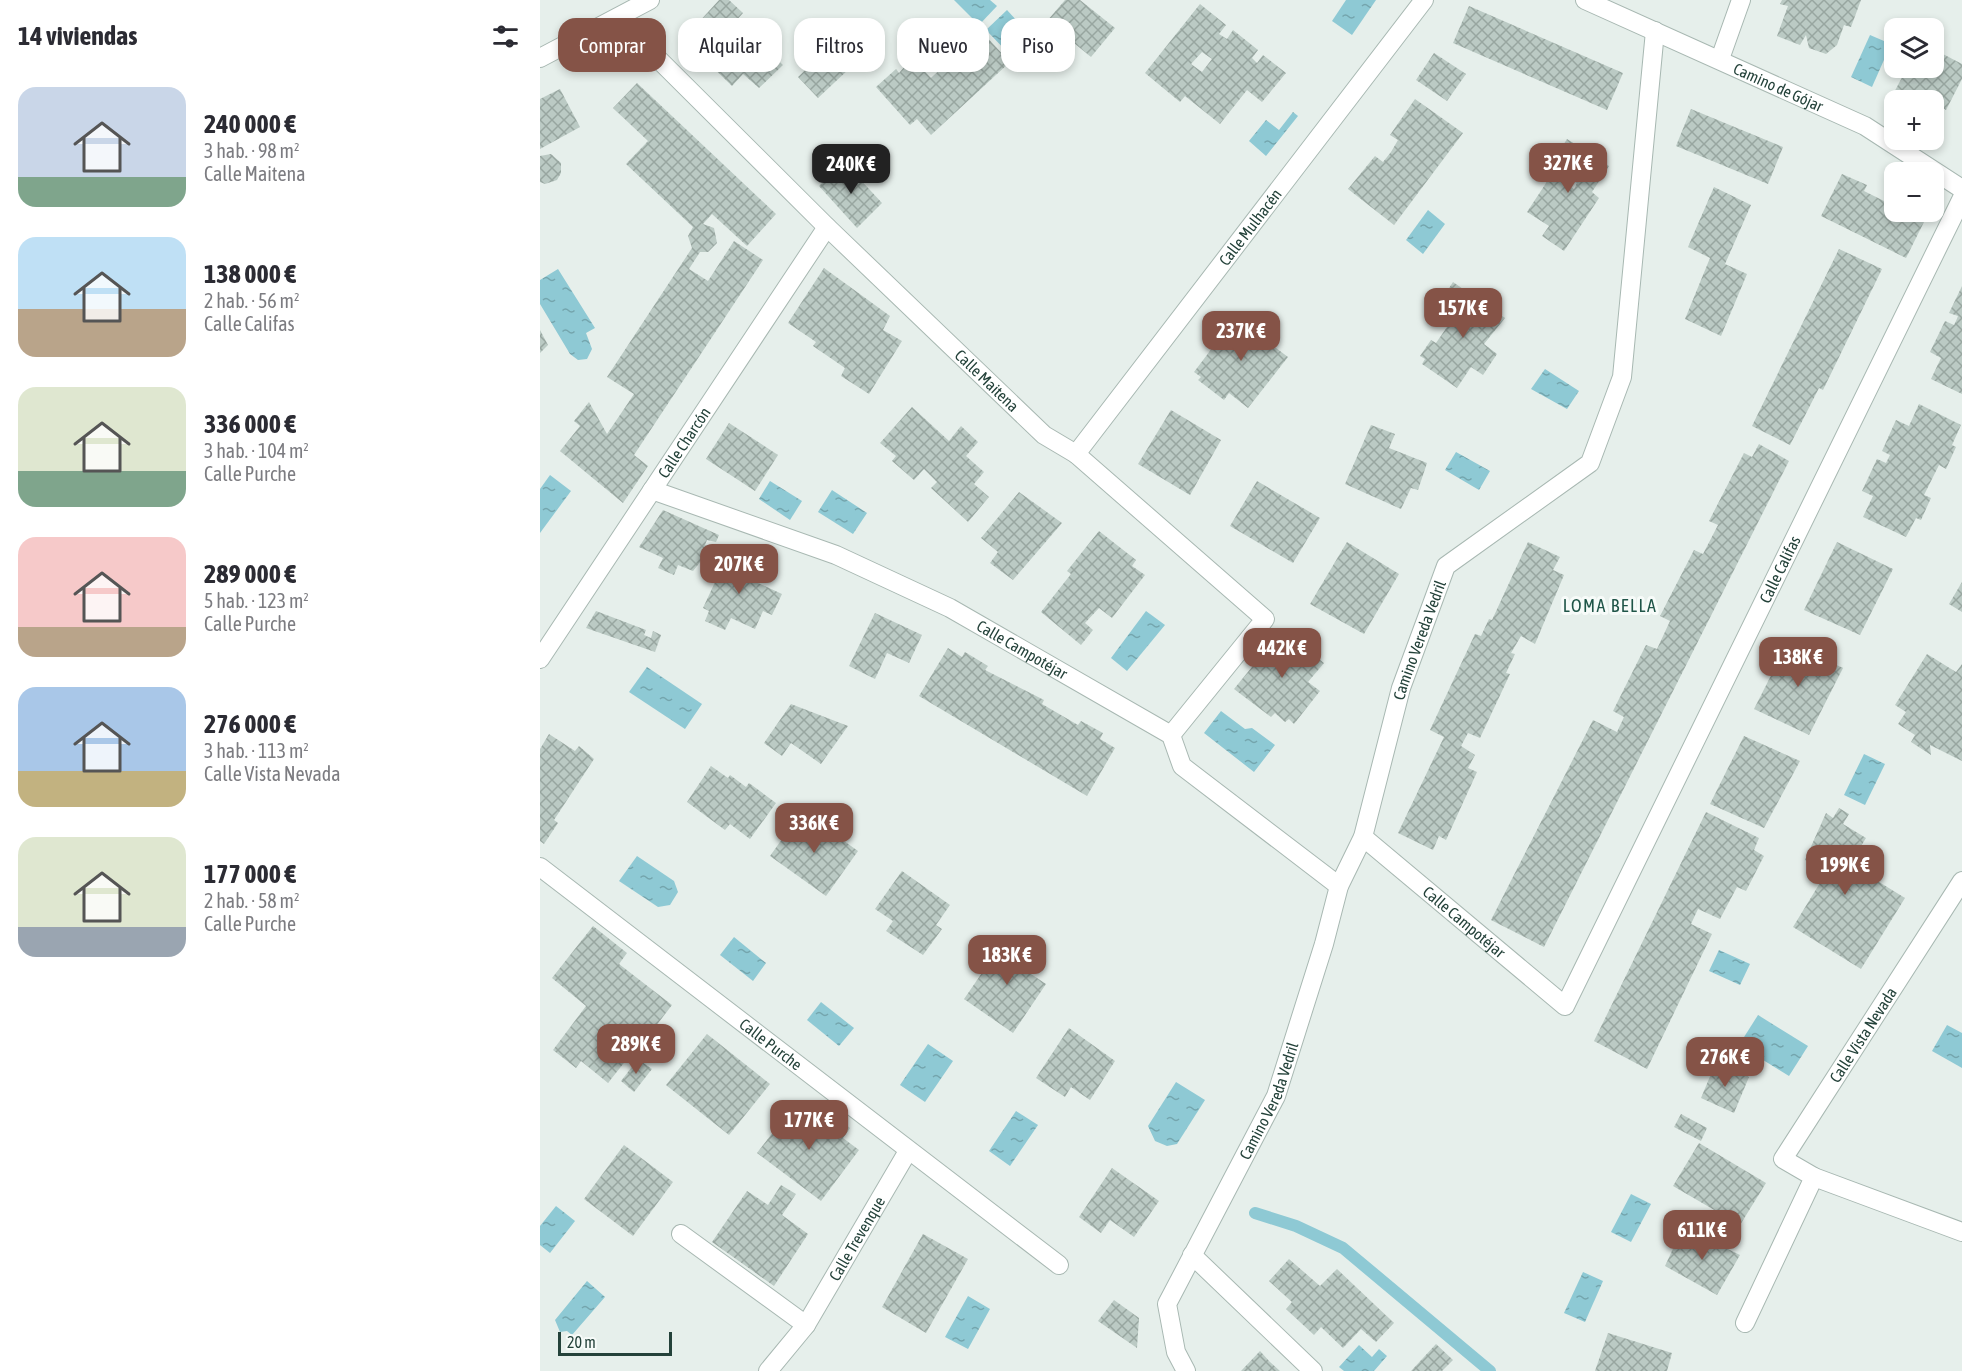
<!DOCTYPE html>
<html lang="es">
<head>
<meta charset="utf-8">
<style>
	body { margin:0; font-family:"Asap Condensed",sans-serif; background:#f7f7f7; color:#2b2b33; height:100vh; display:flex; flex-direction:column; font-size:22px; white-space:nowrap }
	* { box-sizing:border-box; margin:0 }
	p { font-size:20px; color:#7c7c81 }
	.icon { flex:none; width:33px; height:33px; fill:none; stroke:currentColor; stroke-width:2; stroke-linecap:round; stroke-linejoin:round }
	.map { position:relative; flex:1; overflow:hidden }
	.drawer { display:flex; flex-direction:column; background:#fff; width:540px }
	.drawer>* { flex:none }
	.guide { position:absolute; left:18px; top:18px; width:570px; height:54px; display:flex; gap:12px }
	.controls { position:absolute; left:1344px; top:18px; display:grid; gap:12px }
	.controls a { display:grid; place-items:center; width:60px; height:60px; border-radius:12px; background:#fff; box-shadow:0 3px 9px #0003; font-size:30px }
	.scale { position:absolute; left:18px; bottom:15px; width:114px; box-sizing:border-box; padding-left:6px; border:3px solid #24423a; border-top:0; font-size:16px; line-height:21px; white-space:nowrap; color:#24423a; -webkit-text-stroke:4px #f7fbf9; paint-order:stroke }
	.price { position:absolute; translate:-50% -51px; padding:0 14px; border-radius:12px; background:#855347; color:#fff; font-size:20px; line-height:39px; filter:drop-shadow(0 2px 3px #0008) }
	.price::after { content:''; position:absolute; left:50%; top:36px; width:18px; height:14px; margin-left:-9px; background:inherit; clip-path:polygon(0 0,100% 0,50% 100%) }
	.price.selected { background:#222; color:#fff }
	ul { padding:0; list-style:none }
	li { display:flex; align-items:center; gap:18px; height:150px; padding:0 18px }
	li span { display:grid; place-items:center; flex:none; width:168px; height:120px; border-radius:18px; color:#555 }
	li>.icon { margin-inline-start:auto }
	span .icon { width:72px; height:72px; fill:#fffc; stroke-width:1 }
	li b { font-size:26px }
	h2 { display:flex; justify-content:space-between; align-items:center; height:72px; padding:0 18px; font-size:26px }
	.chip { padding:0 21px; border-radius:18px; background:#fff; box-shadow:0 3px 9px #0003; font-size:21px; line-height:54px }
	.chip.selected { background:#855347; color:#fff }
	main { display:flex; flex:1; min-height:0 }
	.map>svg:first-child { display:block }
	.water { fill:url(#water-ripples) }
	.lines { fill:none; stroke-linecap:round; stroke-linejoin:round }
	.stream { stroke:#8ec9d4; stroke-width:12 }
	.building { fill:url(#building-cross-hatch); fill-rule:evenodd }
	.minor-casing { stroke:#a8b8b2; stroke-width:20 }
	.minor { stroke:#fff; stroke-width:18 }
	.labels { text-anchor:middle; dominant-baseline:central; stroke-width:6; stroke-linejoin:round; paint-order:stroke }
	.street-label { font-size:16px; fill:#24423a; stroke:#f7fbf9 }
	.neighbourhood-label { font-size:18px; letter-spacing:1.5px; fill:#1f5548; stroke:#f7fbf9 }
</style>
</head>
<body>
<main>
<section class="drawer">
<h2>14 viviendas<svg class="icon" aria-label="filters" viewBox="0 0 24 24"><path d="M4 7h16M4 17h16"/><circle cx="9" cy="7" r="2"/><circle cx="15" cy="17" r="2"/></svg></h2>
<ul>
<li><span style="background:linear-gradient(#c9d6e8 75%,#7fa58c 0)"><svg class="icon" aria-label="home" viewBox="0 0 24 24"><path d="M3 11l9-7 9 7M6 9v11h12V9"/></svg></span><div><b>240 000 €</b><p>3 hab. · 98 m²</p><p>Calle Maitena</p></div></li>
<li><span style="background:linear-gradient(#bfe0f5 60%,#b9a48a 0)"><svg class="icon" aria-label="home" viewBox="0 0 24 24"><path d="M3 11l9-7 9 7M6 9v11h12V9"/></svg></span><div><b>138 000 €</b><p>2 hab. · 56 m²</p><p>Calle Califas</p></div></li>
<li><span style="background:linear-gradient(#dfe7d0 70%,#7fa58c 0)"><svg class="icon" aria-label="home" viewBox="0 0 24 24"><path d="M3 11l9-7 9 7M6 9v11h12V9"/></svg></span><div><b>336 000 €</b><p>3 hab. · 104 m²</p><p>Calle Purche</p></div></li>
<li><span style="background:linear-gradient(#f6c9c9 75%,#b9a48a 0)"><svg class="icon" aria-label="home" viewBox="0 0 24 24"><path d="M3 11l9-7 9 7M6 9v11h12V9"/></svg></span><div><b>289 000 €</b><p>5 hab. · 123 m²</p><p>Calle Purche</p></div></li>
<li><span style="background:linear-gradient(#a9c7e8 70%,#c2b280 0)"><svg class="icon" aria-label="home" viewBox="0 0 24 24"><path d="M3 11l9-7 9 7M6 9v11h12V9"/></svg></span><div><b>276 000 €</b><p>3 hab. · 113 m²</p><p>Calle Vista Nevada</p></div></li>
<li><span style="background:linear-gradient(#dfe7d0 75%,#9aa5b1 0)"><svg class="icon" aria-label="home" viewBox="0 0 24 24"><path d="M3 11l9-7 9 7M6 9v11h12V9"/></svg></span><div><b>177 000 €</b><p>2 hab. · 58 m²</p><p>Calle Purche</p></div></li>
</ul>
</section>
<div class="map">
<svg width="1422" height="1371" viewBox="0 0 1422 1371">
	<defs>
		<pattern id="water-ripples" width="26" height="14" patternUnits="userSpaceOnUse" patternTransform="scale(1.5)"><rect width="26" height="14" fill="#8ec9d4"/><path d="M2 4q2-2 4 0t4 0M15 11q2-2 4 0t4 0" fill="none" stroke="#74a5ad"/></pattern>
		<pattern id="building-cross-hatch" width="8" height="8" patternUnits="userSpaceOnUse" patternTransform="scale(1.5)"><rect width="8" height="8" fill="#bbcac4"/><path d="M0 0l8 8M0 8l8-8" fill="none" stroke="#98a6a0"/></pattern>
	</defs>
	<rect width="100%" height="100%" fill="#e6efeb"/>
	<g class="water">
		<polygon points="414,0 450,0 457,6 439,25"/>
		<polygon points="806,0 836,0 812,35 792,21"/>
		<polygon points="467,10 491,36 472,57 446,30"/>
		<polygon points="1330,35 1351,44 1332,87 1311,77"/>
		<polygon points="753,112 758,116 726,156 709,141 726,120 739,130"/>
		<polygon points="888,210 905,224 883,254 866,240"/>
		<polygon points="18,269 55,328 46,333 52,349 47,359 38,360 30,354 0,304 0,280"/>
		<polygon points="1005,369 1039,391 1027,409 991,389"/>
		<polygon points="916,452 950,471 939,490 905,470"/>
		<polygon points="10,475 31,491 0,533 0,489"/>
		<polygon points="230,481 262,501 250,520 219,499"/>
		<polygon points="292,490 327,513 313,534 278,512"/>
		<polygon points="606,611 625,625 587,671 571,658"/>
		<polygon points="107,667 162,704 145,729 89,692"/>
		<polygon points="681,711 705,729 712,728 735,745 714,772 664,733"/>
		<polygon points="1324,754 1345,764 1325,805 1304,795"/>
		<polygon points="97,856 134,881 138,892 130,905 118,907 79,881"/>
		<polygon points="194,937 226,963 213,981 180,955"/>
		<polygon points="1179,950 1210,964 1200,985 1169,971"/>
		<polygon points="281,1002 314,1028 299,1046 267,1020"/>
		<polygon points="1218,1015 1268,1046 1249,1076 1199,1045"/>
		<polygon points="1407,1025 1422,1033 1422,1068 1392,1051"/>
		<polygon points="388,1044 413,1061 385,1102 360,1085"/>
		<polygon points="636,1082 665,1100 637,1144 627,1146 615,1141 608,1126"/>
		<polygon points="476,1111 498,1125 470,1166 449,1151"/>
		<polygon points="1091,1194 1111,1204 1091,1242 1071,1232"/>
		<polygon points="16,1206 35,1221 10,1253 0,1245 0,1226"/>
		<polygon points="1043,1272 1063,1281 1045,1322 1024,1313"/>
		<polygon points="47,1281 65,1297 32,1335 27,1331 20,1332 15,1320"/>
		<polygon points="428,1296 450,1309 428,1349 405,1337"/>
		<polygon points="819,1345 832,1357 839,1349 847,1356 834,1371 804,1371 799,1367"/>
	</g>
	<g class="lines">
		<polyline class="stream" points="715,1213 756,1226 803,1248 950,1371"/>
	</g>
	<g class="building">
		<polygon points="179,0 189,0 203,13 196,21 243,65 219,88 203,74 192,86 160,55 164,52 152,41 164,28 158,23"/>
		<polygon points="525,0 540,0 575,28 551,57 507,21"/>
		<polygon points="1242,0 1321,0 1311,27 1304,25 1297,45 1286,54 1269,48 1266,35 1260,45 1237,36 1248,6 1240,4"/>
		<path d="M 660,4 L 686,25 L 679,34 L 687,39 L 693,30 L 718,50 L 712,58 L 717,63 L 723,55 L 746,73 L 722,102 L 707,90 L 680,124 L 645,96 L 640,102 L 605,73 ZM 662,52 L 672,59 L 662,72 L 651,64 Z"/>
		<polygon points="929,6 1083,73 1067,110 913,43"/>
		<polygon points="441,31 470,62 391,135 377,119 370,125 336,87 356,69 359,73 372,58 391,78"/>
		<polygon points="290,46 310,68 278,98 258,77"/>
		<polygon points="894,53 926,74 907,101 876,80"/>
		<polygon points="1401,53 1422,64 1422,79 1406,110 1396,104 1394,109 1394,100 1354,102 1350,100 1367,68 1394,68 1394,58 1397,60"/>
		<polygon points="97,83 236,214 207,246 172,214 163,224 174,228 177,243 168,252 160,252 149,269 168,281 194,241 223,260 94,455 108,466 83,503 20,451 40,426 34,421 49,402 67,434 84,409 94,394 67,377 152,248 148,236 153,227 86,164 108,141 73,108"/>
		<polygon points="20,89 40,127 0,149 0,99"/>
		<polygon points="875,99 923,133 854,225 808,189 835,156 843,162 851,152 858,140 850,135"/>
		<polygon points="1151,109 1243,147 1228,184 1136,146"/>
		<polygon points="1027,139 1069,166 1052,192 1059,198 1024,251 1002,236 1009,226 987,212 1012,174 1034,189 1037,183 1010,166"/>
		<polygon points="11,154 21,163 21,173 17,180 5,184 0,182 0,156"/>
		<polygon points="304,162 342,203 317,228 279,186"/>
		<polygon points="1302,174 1327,185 1324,191 1354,206 1354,212 1367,212 1385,220 1366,258 1281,216"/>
		<polygon points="1174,187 1211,205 1185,264 1207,274 1181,336 1145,319 1170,258 1148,247"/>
		<polygon points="1299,249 1342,269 1283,390 1279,388 1250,445 1212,426"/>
		<polygon points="284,268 350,316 343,330 362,341 329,394 301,376 305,368 273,346 276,342 248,323"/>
		<polygon points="913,282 965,318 944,344 957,354 943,375 931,367 917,388 882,364 885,359 880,356 891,340 896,343 920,308 904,296"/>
		<polygon points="1422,286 1422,394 1391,379 1401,358 1390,352 1405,321 1414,325 1416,321 1418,316 1409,313"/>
		<polygon points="698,314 705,319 707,316 733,335 728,342 748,357 708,408 689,393 684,400 658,380 661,377 654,372"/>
		<polygon points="0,330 8,345 0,353"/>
		<polygon points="1379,404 1421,425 1412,445 1416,447 1406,469 1399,465 1384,495 1391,498 1381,520 1376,518 1366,537 1323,517 1333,496 1322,491 1337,459 1346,463 1350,455 1342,451 1356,420 1369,426"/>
		<polygon points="372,407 409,441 421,426 438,442 426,456 444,472 434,484 449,497 428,522 391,488 397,482 384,469 374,480 352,461 356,456 340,443"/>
		<polygon points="631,410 681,440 650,495 598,464"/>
		<polygon points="189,423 238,455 215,491 166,459"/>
		<polygon points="831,425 855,434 849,448 887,463 878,490 871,488 861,509 805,484"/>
		<polygon points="1219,444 1249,461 1004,947 951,920 1053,720 1077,732 1084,717 1073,711 1106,645 1117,649 1130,621 1120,616 1154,550 1163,554 1178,525 1169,521 1204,453 1212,457"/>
		<polygon points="717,481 780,518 753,563 690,526"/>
		<polygon points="479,492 522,523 473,580 450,563 458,552 441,538"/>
		<polygon points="123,510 179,535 176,542 167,540 165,545 173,547 165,564 161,561 153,571 138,565 134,575 118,568 123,558 99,547"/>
		<polygon points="559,531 596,560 592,566 605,575 572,618 559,608 545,623 553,630 541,645 501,612 531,574 527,571"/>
		<polygon points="807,542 859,574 824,634 770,604"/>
		<polygon points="988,542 1020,557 1013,570 1024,575 995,644 981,636 971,653 975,654 966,673 970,674 940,738 928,733 921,746 935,755 928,768 937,772 906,840 899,836 893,850 858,833 904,737 890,730 935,634 941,636 949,619 952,620"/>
		<polygon points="1297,542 1353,569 1320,635 1264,610"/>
		<polygon points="188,554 224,571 218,583 242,594 232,615 223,611 215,629 191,618 185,630 165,621 169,611 163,608"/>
		<polygon points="1422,582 1422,612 1409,604"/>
		<polygon points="56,611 106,630 104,635 111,638 113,631 121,635 115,652 46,628"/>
		<polygon points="335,613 382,635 369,663 347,653 335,679 309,666"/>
		<polygon points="742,630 784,663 768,682 780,691 754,724 749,719 745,722 735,713 731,717 694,689"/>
		<polygon points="1248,642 1303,668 1269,735 1214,709"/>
		<polygon points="408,648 422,657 425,652 448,666 445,670 504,700 502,704 538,725 541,721 563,733 560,739 575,748 547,796 379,696"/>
		<polygon points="1387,654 1416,672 1422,664 1422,761 1390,745 1391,755 1371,742 1375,735 1358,724 1366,712 1355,705"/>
		<polygon points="251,704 308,726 281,764 251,743 242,756 224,743"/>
		<polygon points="9,734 35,751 39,746 54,759 14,820 18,823 4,844 0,841 0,749"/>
		<polygon points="1204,736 1260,761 1224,828 1170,804"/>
		<polygon points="171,766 188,778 190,775 206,787 209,783 236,803 210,839 190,824 185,830 147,802"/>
		<polygon points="1299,808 1309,814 1303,824 1326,838 1310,864 1365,898 1321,969 1253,927 1286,873 1265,860 1286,813 1293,818"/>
		<polygon points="262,811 318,851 286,896 230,856"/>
		<polygon points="1166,812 1219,838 1214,850 1224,856 1206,891 1197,887 1180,919 1158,909 1151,924 1172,934 1107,1069 1054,1041"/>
		<polygon points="362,871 410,905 396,925 402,929 383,955 346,931 353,921 335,909"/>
		<polygon points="53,926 87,953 79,964 132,1005 93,1056 91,1054 68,1083 41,1061 36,1068 13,1050 46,1006 12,978"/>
		<polygon points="466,938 499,961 491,974 506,984 473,1033 424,999"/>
		<polygon points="529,1028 575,1061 550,1100 531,1087 525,1097 496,1078"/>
		<polygon points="167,1034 230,1084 189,1135 126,1085"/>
		<polygon points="98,1059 112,1069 94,1092 81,1081"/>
		<polygon points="1176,1062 1209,1077 1194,1113 1161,1098"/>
		<polygon points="256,1102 288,1127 295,1116 310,1128 303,1138 319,1150 281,1201 217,1153"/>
		<polygon points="1141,1114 1167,1128 1161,1141 1134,1127"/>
		<polygon points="1159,1143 1226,1183 1200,1225 1133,1186"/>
		<polygon points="84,1145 133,1182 93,1236 44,1199"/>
		<polygon points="572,1168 619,1201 594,1237 570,1220 561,1233 539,1217"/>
		<polygon points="241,1185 256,1194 242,1215 268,1234 234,1286 172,1242 207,1191 228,1205"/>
		<polygon points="1143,1227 1200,1255 1177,1295 1125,1266"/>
		<polygon points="383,1234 428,1259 386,1333 342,1307"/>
		<polygon points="749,1259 780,1286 797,1269 854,1323 836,1342 821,1329 803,1348 781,1327 774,1335 746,1309 752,1302 729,1281"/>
		<polygon points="574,1300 599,1318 597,1348 558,1321"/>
		<polygon points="1068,1333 1132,1353 1127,1371 1055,1371"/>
		<polygon points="896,1344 913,1360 902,1371 871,1371"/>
		<polygon points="720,1351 730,1362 740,1371 701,1371"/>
	</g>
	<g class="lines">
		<g class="minor-casing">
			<g id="minor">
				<path id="s1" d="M 1045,0 L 1325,126 L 1422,189"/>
				<path id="s2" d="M 77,18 L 287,227 L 504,435 L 536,454 L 725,619 L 631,735"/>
				<polyline points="0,58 110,0"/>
				<polyline points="1180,59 1201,0"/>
				<path id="s3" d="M 536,454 L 884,0"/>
				<path id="s4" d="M 112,490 L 296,555 L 410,608 L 631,735 L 642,766 L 799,886"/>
				<path id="s5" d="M 0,659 L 287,227"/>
				<path id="s6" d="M 823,837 L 1025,1006 L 1422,198"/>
				<path id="s7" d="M 0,867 L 519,1265"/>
				<polyline points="1274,1177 1422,1232"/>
				<polyline points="141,1234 266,1325"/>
				<polyline points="652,1255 773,1371"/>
				<path id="s8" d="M 1205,1323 L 1274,1177 L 1243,1159 L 1422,881"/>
				<path id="s9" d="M 228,1371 L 266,1325 L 368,1151"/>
				<path id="s10" d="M 646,1371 L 636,1352 L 627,1304 L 736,1096 L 784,944 L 799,886 L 823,837 L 861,688 L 906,566 L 1050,463 L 1082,377 L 1115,31"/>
			</g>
		</g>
		<use href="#minor" class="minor"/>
	</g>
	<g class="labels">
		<g class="street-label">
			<text stroke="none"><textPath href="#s1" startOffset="212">Camino de Gójar</textPath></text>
			<text stroke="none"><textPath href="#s3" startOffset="286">Calle Mulhacén</textPath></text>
			<text stroke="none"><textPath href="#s2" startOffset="518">Calle Maitena</textPath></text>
			<text stroke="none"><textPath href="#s5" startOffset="260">Calle Charcón</textPath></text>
			<text stroke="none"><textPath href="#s6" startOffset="750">Calle Califas</textPath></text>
			<text stroke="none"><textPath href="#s10" startOffset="784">Camino Vereda Vedril</textPath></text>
			<text stroke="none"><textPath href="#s4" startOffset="404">Calle Campotéjar</textPath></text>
			<text stroke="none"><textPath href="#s6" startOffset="132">Calle Campotéjar</textPath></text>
			<text stroke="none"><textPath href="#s8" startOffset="345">Calle Vista Nevada</textPath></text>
			<text stroke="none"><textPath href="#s7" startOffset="291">Calle Purche</textPath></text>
			<text stroke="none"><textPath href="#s10" startOffset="298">Camino Vereda Vedril</textPath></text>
			<text stroke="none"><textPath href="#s9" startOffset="160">Calle Trevenque</textPath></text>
		</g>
		<g class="neighbourhood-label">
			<text x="1070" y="605">LOMA BELLA</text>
		</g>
	</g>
</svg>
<div class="controls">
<a><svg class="icon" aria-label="layers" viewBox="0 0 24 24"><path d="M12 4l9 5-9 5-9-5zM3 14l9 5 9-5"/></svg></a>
<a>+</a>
<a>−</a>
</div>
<div class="scale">20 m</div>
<b class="price" style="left:1028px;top:194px">327K €</b>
<b class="price selected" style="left:311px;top:195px">240K €</b>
<b class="price" style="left:923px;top:339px">157K €</b>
<b class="price" style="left:701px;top:362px">237K €</b>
<b class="price" style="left:199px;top:595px">207K €</b>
<b class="price" style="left:742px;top:679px">442K €</b>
<b class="price" style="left:1258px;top:688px">138K €</b>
<b class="price" style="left:274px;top:854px">336K €</b>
<b class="price" style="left:1305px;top:896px">199K €</b>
<b class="price" style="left:467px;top:986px">183K €</b>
<b class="price" style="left:96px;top:1075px">289K €</b>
<b class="price" style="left:1185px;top:1088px">276K €</b>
<b class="price" style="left:269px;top:1151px">177K €</b>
<b class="price" style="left:1162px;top:1261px">611K €</b>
<div class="guide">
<a class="chip selected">Comprar</a>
<a class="chip">Alquilar</a>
<a class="chip">Filtros</a>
<a class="chip">Nuevo</a>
<a class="chip">Piso</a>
</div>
</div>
</main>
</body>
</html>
